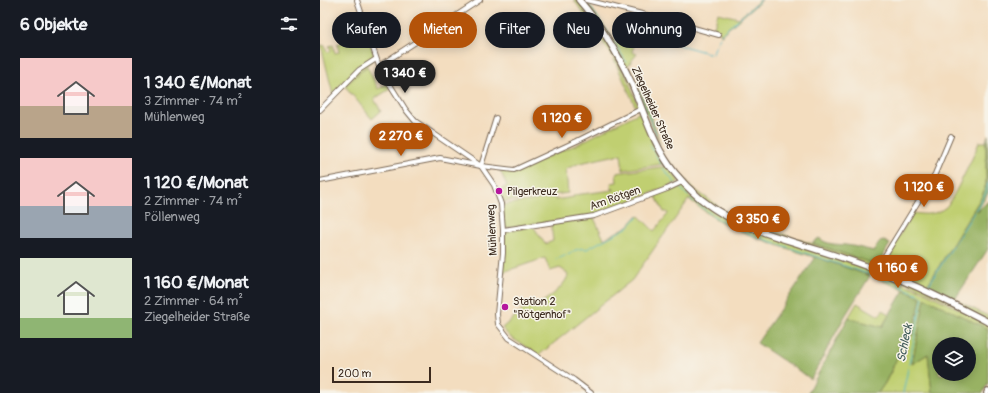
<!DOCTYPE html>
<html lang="de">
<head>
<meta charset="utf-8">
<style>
	body { margin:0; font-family:Pangolin,sans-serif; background:#242831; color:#f1f3f6; height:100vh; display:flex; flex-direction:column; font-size:15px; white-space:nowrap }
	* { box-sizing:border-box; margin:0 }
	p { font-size:13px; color:#9ea1a6 }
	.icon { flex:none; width:22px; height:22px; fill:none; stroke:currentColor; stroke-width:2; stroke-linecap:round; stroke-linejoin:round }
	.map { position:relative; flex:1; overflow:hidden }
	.details { display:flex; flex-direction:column; background:#171b24; width:320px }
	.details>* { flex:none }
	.banner { position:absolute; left:12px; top:12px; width:380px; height:36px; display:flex; gap:8px }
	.fabs { position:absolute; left:612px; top:337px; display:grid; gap:8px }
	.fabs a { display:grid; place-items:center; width:44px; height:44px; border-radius:50%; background:#171b24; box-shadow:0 2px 10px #0003; font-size:20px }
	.scale { position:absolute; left:12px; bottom:10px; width:99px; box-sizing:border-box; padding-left:4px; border:2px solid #3b2a1e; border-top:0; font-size:11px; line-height:14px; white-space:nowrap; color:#3b2a1e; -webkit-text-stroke:3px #f7f3e8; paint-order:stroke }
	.price { position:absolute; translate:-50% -34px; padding:0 9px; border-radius:14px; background:#b45309; color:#fff; font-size:13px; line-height:26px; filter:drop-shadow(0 1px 2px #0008) }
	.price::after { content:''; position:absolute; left:50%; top:24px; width:12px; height:9px; margin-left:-6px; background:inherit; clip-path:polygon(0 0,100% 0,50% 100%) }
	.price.selected { background:#222; color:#fff }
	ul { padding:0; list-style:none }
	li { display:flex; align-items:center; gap:12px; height:100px; padding:0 20px }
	li span { display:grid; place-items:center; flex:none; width:112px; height:80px; border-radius:0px; color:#555 }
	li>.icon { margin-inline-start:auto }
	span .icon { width:48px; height:48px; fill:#fffc; stroke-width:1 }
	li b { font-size:17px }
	h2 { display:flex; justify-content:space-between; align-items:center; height:48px; padding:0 20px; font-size:17px }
	.pill { padding:0 14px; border-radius:18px; background:#171b24; box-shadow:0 2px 10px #0003; font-size:14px; line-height:36px }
	.pill.selected { background:#b45309; color:#fff }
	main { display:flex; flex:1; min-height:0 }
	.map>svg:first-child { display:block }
	.green { fill:#c0cf71; stroke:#7e7c48 }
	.forest { fill:#98b263; stroke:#6a6e40; fill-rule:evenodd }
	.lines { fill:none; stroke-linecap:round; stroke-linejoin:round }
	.stream { stroke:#49b5c6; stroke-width:1 }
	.street-casing { stroke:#7b6956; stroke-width:6 }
	.secondary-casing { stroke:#7b6956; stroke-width:8 }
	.street { stroke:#fff; stroke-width:4 }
	.secondary { stroke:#fff; stroke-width:5.5 }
	.poi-dot { fill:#b5179e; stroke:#f7f3e8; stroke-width:1.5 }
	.labels { text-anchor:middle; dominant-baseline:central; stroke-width:3; stroke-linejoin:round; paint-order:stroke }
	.street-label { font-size:11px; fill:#3b2a1e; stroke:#f7f3e8 }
	.poi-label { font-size:11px; fill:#3b2a1e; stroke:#f7f3e8; text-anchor:start }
	.water-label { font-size:12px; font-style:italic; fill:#405b59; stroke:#f7f3e8 }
</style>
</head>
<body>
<main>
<section class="details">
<h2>6 Objekte<svg class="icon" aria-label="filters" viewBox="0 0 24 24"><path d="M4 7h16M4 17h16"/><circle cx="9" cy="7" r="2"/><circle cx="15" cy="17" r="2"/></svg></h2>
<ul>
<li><span style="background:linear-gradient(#f6c9c9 60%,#b9a48a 0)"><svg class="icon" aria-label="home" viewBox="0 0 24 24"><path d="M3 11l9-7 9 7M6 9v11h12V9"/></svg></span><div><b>1 340 €/Monat</b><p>3 Zimmer · 74 m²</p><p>Mühlenweg</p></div></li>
<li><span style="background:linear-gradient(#f6c9c9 60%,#9aa5b1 0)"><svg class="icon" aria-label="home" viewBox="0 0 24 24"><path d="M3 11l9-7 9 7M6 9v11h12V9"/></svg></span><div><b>1 120 €/Monat</b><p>2 Zimmer · 74 m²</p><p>Pöllenweg</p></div></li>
<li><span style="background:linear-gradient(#dfe7d0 75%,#8fb573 0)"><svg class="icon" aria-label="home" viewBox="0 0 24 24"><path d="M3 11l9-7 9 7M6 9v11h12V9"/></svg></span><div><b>1 160 €/Monat</b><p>2 Zimmer · 64 m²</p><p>Ziegelheider Straße</p></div></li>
</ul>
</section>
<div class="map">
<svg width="668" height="393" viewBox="0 0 668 393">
	<rect width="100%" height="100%" fill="#f7f3e8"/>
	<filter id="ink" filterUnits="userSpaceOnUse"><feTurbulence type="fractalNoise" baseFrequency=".025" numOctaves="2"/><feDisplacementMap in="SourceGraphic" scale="8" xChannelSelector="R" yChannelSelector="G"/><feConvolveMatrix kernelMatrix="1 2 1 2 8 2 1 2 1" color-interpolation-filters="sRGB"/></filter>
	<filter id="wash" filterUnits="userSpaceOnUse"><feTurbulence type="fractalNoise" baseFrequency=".012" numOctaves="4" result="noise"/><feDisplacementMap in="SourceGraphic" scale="16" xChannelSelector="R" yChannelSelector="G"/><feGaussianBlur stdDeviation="0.9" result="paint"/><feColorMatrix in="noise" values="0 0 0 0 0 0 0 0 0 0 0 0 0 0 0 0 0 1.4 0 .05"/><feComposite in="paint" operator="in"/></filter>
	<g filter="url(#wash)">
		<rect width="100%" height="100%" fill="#f3ddbf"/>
		<g class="green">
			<polygon points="254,0 257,0 261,4 288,44 309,83 319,107 317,110 293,57"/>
			<polygon points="440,0 442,0 403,33 402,35 400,34 401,32 393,30 398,13 419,18"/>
			<path d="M 264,1 L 267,2 L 297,45 L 300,37 L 315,42 L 312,52 L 317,54 L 306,68 C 321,91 333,117 340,144 L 316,91 L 264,2 Z"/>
			<polygon points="47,33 55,58 13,95 1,45 5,46 7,52 11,51 9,46 13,45 15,53 19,52 17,44"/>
			<polygon points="47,66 58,89 67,84 70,89 54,99 61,111 52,119 25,86"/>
			<polygon points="318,113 321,113 345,162 343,164 303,170 301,154 260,163 246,169 248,193 182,202 178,191 187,186 180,170 194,173 217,161 258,144"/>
			<path d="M 659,142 L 666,142 L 666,184 L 662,196 L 607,286 L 668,316 L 668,320 L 559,269 L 593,213 C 606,215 616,215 626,207 C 631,203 657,150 659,142 Z"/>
			<polygon points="349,161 359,173 378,192 408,213 444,228 557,265 553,267 414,219 384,201 354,169"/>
			<polygon points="348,166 359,181 357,183 275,215 184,228 182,205 235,197 235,200 254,197 254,195 294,190 294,189 292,189 291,183 297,182 296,173"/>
			<path d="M 362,184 L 370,193 L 369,196 L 370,197 L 373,196 L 395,212 L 550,270 L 551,271 L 550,276 C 503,258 453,247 407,225 C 394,219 381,209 369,199 L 312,280 L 219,355 L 190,337 L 182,328 L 211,303 L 214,307 C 227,299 241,291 248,276 L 246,272 L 240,268 L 230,271 L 225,258 L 183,272 L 185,232 L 213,226 L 225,244 L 233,241 L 231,224 L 274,218 L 284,239 L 308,226 L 318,215 L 334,231 L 348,214 L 347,212 L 344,212 L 335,195 Z"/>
			<polygon points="555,273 598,289 668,323 668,329 605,299 592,364 608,354 612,393 558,393 565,383 573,368 579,338 601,297 554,277"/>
			<polygon points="537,303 559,316 563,310 569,315 562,327 528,318"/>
		</g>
		<g class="forest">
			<polygon points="668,135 668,193 657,212 668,201 668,249 635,299 607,286 662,196 666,184 666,142"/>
			<path d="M 499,238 C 507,245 516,244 526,245 C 535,246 545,249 554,251 L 559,242 L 564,241 L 570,244 L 557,265 L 492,243 Z"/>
			<polygon points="496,257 550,276 525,316 491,379 437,343"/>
			<polygon points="584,290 601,297 593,335 579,339 580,352 565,383 558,393 488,393 528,318 562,327"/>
			<path d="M 605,298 L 668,329 L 668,383 L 663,393 L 612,393 L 608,354 L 592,364 ZM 619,344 L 649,344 L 649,374 L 619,374 Z"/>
		</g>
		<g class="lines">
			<g class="stream">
				<polyline points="267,2 290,35 306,62"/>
				<polyline points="401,34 441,0"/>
				<polyline points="330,37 392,54 400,37"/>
				<polyline points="317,87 336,134"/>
				<polyline points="330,145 341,164"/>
				<polyline points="343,168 355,183"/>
				<polyline points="359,186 368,196"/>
				<polyline points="371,199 392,215 407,224 437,237 549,274"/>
				<path d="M 236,259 C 247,257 256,246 267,249 L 308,227 L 318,216"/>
				<polyline points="556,276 603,296 583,393"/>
				<polyline points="608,286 666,193 668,183"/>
			</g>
		</g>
	</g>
	<g filter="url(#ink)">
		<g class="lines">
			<g class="street-casing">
				<g id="street">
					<polyline points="37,0 59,66 69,83 86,110 95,121 161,166 174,185 181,204 183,230 183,253 177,314 178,324 189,338 254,380 271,393"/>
					<polyline points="266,0 334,17 399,35"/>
					<polyline points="59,66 160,0"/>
					<polyline points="0,110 39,70 56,59"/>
					<polyline points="161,166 176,118"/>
					<polyline points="0,181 120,158 161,166 194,170 257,141 321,109"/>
					<polyline points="183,230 274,216 347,189 362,182"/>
					<polyline points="556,270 615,174 631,136"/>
				</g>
			</g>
			<g class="secondary-casing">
				<g id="secondary">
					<path d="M 259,0 C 280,24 299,56 312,84 C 325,115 334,147 355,173 C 388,214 425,227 473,242 C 500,251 529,259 556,270 C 594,284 631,303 668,322"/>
					<polyline points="667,393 668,391"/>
				</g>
			</g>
			<use href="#street" class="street"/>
			<use href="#secondary" class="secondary"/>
		</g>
	</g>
	<g class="poi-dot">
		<circle cx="179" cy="191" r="4"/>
		<circle cx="185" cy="307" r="4"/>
	</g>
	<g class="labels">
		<g class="street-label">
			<text transform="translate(333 108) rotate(66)">Ziegelheider Straße</text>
			<text transform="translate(295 198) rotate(-19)">Am Rötgen</text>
			<text transform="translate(172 230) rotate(-93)">Mühlenweg</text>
		</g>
		<g class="poi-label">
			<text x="187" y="191">Pilgerkreuz</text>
			<text x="193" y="301">Station 2<tspan x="193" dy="13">"Rötgenhof"</tspan></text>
		</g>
		<g class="water-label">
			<text transform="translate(585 343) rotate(-79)">Schleck</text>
		</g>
	</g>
</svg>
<div class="fabs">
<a><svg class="icon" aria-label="layers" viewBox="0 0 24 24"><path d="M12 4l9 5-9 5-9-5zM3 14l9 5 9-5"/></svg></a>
</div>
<div class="scale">200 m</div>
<b class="price selected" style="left:85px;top:94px">1 340 €</b>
<b class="price" style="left:242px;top:139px">1 120 €</b>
<b class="price" style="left:81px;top:157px">2 270 €</b>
<b class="price" style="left:604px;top:208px">1 120 €</b>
<b class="price" style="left:438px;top:240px">3 350 €</b>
<b class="price" style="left:578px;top:289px">1 160 €</b>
<div class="banner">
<a class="pill">Kaufen</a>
<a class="pill selected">Mieten</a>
<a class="pill">Filter</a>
<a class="pill">Neu</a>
<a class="pill">Wohnung</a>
</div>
</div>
</main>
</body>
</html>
